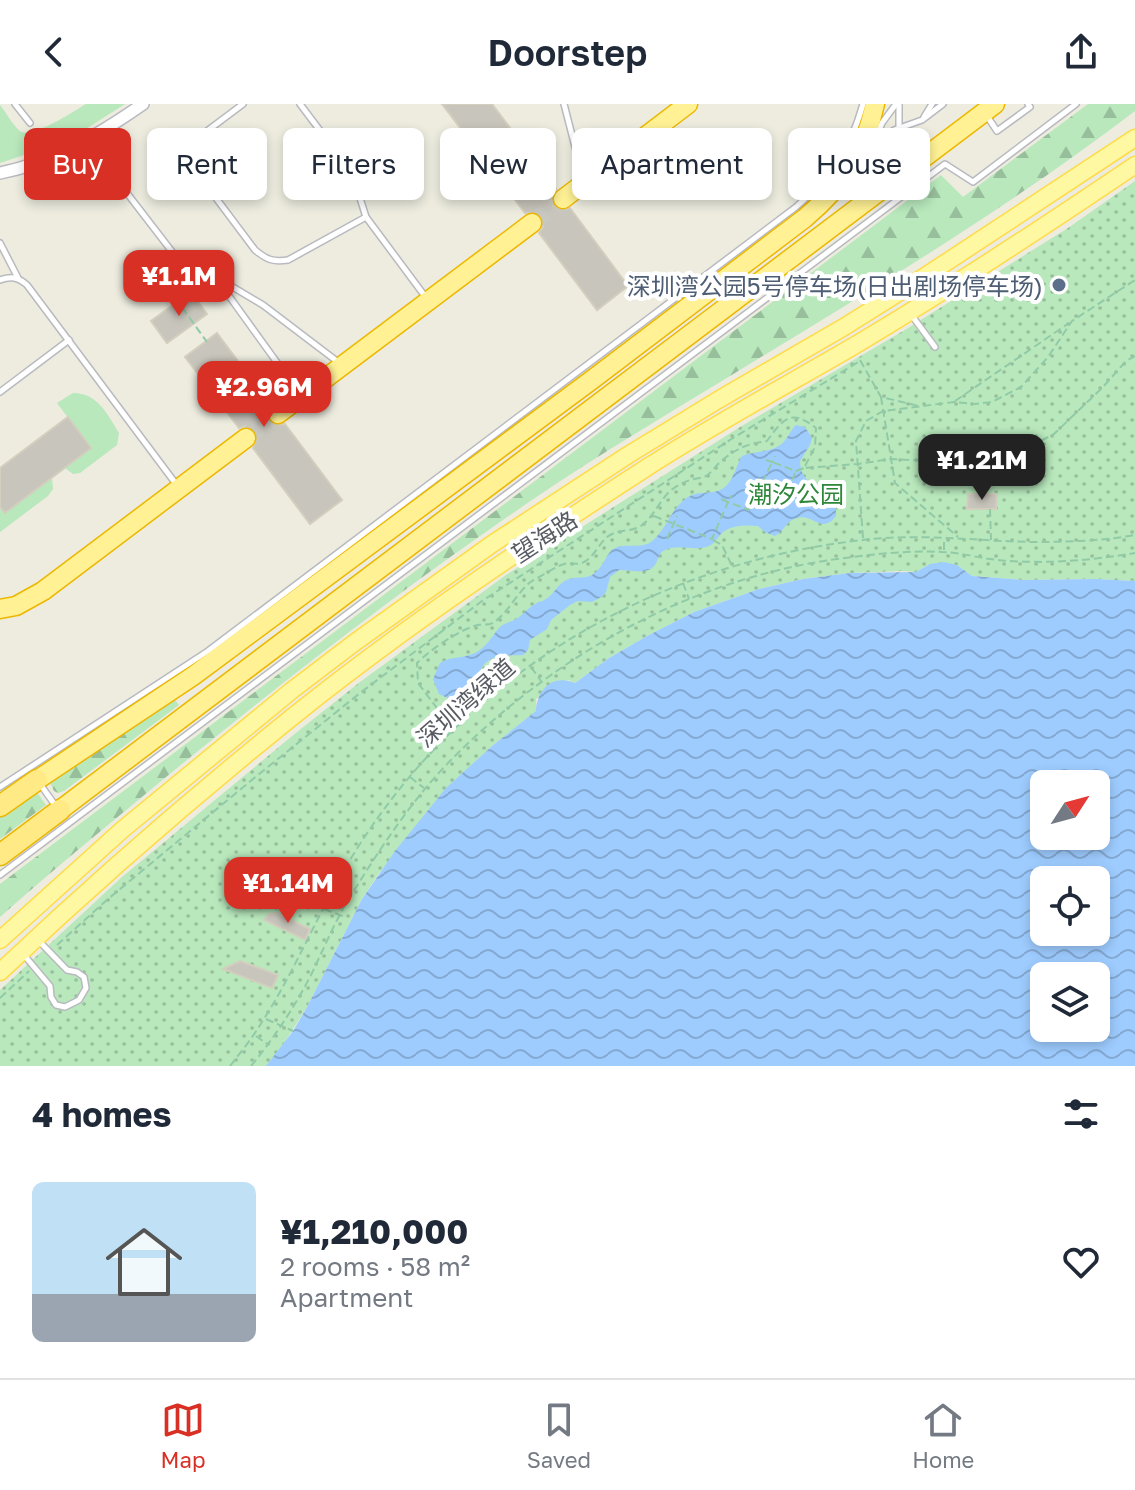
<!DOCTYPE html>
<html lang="en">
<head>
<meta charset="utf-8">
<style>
	body { margin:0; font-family:"Golos Text","Noto Sans SC",sans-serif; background:#f6f6f7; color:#1f2937; height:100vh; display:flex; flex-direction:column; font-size:30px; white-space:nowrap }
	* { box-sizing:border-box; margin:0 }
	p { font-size:26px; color:#747a83 }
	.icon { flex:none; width:44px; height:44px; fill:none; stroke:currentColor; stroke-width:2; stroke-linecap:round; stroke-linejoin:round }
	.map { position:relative; height:962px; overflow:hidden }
	.sheet { display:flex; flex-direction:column; background:#fff; flex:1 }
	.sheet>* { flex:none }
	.hud { position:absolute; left:24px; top:24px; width:1088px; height:72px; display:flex; gap:16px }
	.needle { width:52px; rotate:54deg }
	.buttons { position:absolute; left:1030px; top:666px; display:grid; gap:16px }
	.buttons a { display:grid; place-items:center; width:80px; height:80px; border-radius:12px; background:#fff; box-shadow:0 4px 12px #0003; font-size:40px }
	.price { position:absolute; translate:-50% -68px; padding:0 18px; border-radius:16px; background:#d93025; color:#fff; font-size:26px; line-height:52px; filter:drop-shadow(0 2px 4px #0008) }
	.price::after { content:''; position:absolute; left:50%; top:48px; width:24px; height:18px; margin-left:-12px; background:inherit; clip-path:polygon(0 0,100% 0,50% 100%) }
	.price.current { background:#222; color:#fff }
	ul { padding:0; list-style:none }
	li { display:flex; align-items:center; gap:24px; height:200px; padding:0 32px }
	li+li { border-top:2px solid #e0e1e3 }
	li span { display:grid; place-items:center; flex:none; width:224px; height:160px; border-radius:12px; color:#555 }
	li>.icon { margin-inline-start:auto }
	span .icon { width:96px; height:96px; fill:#fffc; stroke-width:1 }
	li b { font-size:34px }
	h2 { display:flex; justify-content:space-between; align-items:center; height:96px; padding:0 32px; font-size:34px }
	.chip { padding:0 28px; border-radius:12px; background:#fff; box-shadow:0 4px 12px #0003; font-size:28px; line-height:72px }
	.chip.current { background:#d93025; color:#fff }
	header { display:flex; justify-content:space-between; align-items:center; height:104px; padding:0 32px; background:#fff; font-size:36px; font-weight:600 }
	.tabs { display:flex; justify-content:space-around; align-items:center; height:112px; border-top:2px solid #e0e1e3; background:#fff; font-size:22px; color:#747a83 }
	.tabs a { display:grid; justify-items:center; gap:4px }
	.tabs .current { color:#d93025 }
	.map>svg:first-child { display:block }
	.grass { fill:#b8e8bc }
	.forest { fill:url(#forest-firs) }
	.park { fill:url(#park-dots) }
	.water { fill:url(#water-waves); fill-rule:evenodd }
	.building { fill:#c8c5bc; stroke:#d3cebd; stroke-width:2 }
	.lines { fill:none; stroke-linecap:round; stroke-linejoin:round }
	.trunk-tunnel { stroke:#c8c8c0; stroke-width:18; stroke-dasharray:18 9; stroke-linecap:butt }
	.service-casing { stroke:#b8bac0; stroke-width:8 }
	.minor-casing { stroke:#b8bac0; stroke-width:14 }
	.primary-casing { stroke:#ffdb47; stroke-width:19 }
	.trunk-casing { stroke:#edb700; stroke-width:21 }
	.motorway-casing { stroke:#edb700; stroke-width:23 }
	.path { stroke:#91caa6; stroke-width:2; stroke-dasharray:8 4; stroke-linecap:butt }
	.service { stroke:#fff; stroke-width:5 }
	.minor { stroke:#fff; stroke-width:11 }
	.primary { stroke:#fff8a3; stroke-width:16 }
	.trunk { stroke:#fff194; stroke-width:18 }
	.motorway { stroke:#ffea85; stroke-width:20 }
	.service-dot { fill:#5c6f8a; stroke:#fff; stroke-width:3 }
	.labels { text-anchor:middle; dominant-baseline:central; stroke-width:8; stroke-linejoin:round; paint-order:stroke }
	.service-label { font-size:24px; fill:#4e5e75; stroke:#fff; text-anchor:end }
	.park-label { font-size:24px; fill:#2c8738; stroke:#fff }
	.street-label { font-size:24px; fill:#585c62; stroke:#fff }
</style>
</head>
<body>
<header><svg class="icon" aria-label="back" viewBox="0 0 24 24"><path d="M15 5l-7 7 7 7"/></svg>Doorstep<svg class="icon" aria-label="share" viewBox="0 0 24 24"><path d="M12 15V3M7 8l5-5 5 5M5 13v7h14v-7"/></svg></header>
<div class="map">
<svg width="1135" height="962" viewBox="0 0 1135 962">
	<defs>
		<pattern id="forest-firs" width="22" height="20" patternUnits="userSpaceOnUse" patternTransform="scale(2)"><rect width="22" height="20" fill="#b8e8bc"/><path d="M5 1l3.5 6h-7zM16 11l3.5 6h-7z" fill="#98bf9c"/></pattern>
		<pattern id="park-dots" width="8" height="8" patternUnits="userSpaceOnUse" patternTransform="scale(2)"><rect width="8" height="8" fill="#b8e8bc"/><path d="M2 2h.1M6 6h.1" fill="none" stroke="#98bf9c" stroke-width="1.8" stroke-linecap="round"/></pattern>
		<pattern id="water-waves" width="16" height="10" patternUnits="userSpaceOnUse" patternTransform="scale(2)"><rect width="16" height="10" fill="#9eccff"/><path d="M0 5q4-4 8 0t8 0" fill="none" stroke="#84a9d2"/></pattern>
	</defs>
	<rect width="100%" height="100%" fill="#edecdf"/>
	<g class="grass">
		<path d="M 86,0 L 125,0 L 67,37 L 0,59 L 0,1 C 6,8 13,22 20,27 C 33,35 74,7 86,0 Z"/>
		<path d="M 73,289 C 98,289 107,310 119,329 L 117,341 L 80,369 L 73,370 L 65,364 L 91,344 L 57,299 Z"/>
		<polygon points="52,374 53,385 48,392 0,428 0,403 5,409"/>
	</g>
	<g class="forest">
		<path d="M 1088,0 L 1135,0 L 1135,7 C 1016,98 888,176 761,253 C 683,301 604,347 529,398 C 407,481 291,571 177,664 C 118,713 58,761 0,813 L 0,780 L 941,71 L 963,93 Z"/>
		<polygon points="175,596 179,601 64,687 58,689 54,687 50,679 52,675"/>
		<polygon points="36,687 46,701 0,735 0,712"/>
	</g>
	<polygon class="park" points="1135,77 1135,477 1096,475 1023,476 972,472 957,461 930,460 916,468 903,467 850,469 803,475 759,485 694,508 647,532 609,554 575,579 568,576 536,595 537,607 492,642 446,685 377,772 362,795 307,903 281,944 266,962 0,962 0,886 122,773 297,628 360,578 506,471 740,323 903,227 1068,124"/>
	<g class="water">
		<path d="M 796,321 L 805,323 L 812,334 L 810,341 L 800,357 C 801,384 822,379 836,397 L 836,412 C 820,432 813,407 794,415 C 786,418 783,428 775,432 L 765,428 L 758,422 C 747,421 731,421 722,429 C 717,434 715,439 709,442 C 695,448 679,439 665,446 C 658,449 659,455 655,461 C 647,472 630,465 619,466 L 610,473 L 606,488 L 603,492 L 592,498 L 578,497 L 570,501 L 551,516 L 547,525 L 530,536 L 528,546 L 523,551 C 513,552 500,550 491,555 C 472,564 481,595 454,597 L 439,590 L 433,575 L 440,559 C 451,552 463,555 475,549 C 487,543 491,533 500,523 C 504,519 511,518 516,515 C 523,511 528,504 535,500 C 543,495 538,500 546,495 C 553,491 556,483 563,478 C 572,471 582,476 592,471 C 604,464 606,448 615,444 C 626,439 640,445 651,438 C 667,426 671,402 690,392 C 697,388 706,389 714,388 C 733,384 733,367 742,352 C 753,347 769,349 780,341 C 788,336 789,327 796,321 Z"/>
		<path d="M 944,458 L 957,461 L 972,472 L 1023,476 L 1096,475 L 1135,477 L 1135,962 L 266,962 L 293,927 L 307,903 L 362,795 L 395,747 L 446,684 L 492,642 L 536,607 C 537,585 553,570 575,579 L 609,554 L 647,532 L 694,508 L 759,485 L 803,475 L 850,469 L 916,468 L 930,460 ZM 1044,680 L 1096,680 L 1096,732 L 1044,732 ZM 1044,776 L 1096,776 L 1096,828 L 1044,828 ZM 1044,872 L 1096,872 L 1096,924 L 1044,924 Z"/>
	</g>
	<g class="building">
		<polygon points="442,0 492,0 556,85 552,91 553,102 559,106 570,104 628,182 597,206 539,129 543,123 542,112 536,108 525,109"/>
		<polygon points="191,188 207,210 167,239 151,217"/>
		<polygon points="217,229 271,301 267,306 268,317 274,321 285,320 342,396 310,420 253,344 258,333 255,326 245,322 239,324 185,253"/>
		<polygon points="68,313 91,344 5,409 0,403 0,364"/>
		<polygon points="968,390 997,390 996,405 967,405"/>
		<polygon points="277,809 310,825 305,836 264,816 269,810"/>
		<polygon points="240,857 278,871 272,884 223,865"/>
	</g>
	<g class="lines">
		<g class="trunk-tunnel">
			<polyline points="532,119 563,95"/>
			<polyline points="246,334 278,310"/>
		</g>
		<g class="service-casing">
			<g id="service">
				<polyline points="15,0 30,19"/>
				<path d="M 243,0 L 191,39 L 187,48 L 189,58 L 255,146 C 267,156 273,158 288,156 L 366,113"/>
				<polyline points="300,0 352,69 366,113 427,195"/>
				<polyline points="564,0 583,74"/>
				<polyline points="987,12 997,27 1030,3 1028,0"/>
				<polyline points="924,13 932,0"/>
				<polyline points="869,51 882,19 896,0"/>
				<polyline points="863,55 875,46 894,26 922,16 943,0"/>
				<polyline points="893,70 899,48 899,0"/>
				<polyline points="848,72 869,88"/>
				<polyline points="123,84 180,158 216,173 263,201 338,258"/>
				<polyline points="0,139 18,174"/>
				<polyline points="216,174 299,289"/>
				<path d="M 0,176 C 11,172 18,173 27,181 L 176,380"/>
				<polyline points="910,209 935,243"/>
				<polyline points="0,288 69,236"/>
				<polyline points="40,680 55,701"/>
				<path d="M 0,683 L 208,547 L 796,103 C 833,70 849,49 863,0"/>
				<polyline points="0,771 945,60 973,78 1076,0"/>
				<polyline points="24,851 50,882 51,893 56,901 65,903 79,896 86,884 84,873 77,868 67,866 37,835"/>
			</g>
		</g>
		<g class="minor-casing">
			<path id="minor" d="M 0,69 C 52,59 100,30 143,0"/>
		</g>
		<g class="primary-casing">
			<g id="primary">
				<polyline points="0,836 122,726 291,587 354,539 492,440 628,351 718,296 844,223 927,171 1135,34"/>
				<path d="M 0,868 C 95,778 194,692 296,610 C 407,521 527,441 646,364 C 713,321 783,283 852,243 C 948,186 1042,124 1135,61"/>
			</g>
		</g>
		<g class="trunk-casing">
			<g id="trunk">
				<polyline points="563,95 688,0"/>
				<polyline points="278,310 532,119"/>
				<polyline points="0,505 16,502 43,487 246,334"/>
				<path d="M 37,676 L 193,572 L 593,275 L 805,114 C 844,81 864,50 875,0"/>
				<path d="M 60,706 C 372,472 683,235 995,0"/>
			</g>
		</g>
		<g class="motorway-casing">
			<g id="motorway">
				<polyline points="0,702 37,676"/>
				<polyline points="0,751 60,706"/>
			</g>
		</g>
		<g class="path">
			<polyline points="199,174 193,191 181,202 207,238"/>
			<polyline points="860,256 881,293 919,302"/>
			<polyline points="881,293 895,379 958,433"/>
			<polyline points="955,297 1069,219"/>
			<polyline points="766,356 772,358 775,352"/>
			<polyline points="721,395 728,398 732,391"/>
			<polyline points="784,398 795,369"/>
			<polyline points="990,405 991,436"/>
			<path d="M 654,412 L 712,435 L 728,398 L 749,406 C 755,389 765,375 772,358 L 796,367 L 804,364"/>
			<polyline points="863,434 856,337 866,317 883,307 954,298 975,300 992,298 1021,283 1048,253 1072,217 1135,176"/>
			<polyline points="667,435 677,412"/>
			<polyline points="713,436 722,441 732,462"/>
			<polyline points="944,446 944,434"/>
			<polyline points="683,479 689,495"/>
			<polyline points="531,563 541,577"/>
			<path d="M 452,624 L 418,579 L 417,559 C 430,546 460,525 478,521 C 482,520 486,521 490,520 C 505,515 517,487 532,477 C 538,474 559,461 564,460 C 570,458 577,461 582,459 C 596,453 599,436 612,430 C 622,425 631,428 641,422 C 653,413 658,400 668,389 C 675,382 685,377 694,375 C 698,374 702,374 706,372 C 711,369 715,363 719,359 C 735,345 746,340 767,337 C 783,315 791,304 816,324 L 815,343 L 804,364 L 858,360 L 891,355 L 950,358 L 1012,352 L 1054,330 L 1103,283 L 1126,257 L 1135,252"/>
			<polyline points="410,673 424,684"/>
			<polyline points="324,805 345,813"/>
			<polyline points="57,841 108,795 253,675 360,589 482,497 733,334 860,257"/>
			<polyline points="0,894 29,867"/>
			<polyline points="266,915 293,927"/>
			<polyline points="256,932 267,940"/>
			<path d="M 230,962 C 241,948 253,933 262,918 C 298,862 322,799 358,743 C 471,566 657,459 863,436 C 920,429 976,437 1032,438 C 1067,438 1101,437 1135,431"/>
			<path d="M 251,962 C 274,934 294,904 311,871 C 325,842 337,812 355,785 C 385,737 417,689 457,650 C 562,546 698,472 845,454 C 876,450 912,446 942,448 C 958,448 974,453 990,455 C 1038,461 1088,457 1135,449"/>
		</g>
		<use href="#service" class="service"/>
		<use href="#minor" class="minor"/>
		<use href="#primary" class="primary"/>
		<use href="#trunk" class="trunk"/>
		<use href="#motorway" class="motorway"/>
	</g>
	<circle class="service-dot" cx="1059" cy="181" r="8"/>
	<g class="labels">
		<g class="service-label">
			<text x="1043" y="181">深圳湾公园5号停车场(日出剧场停车场)</text>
		</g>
		<g class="park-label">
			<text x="796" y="389">潮汐公园</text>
		</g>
		<g class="street-label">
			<text transform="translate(544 432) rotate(-33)">望海路</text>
			<text transform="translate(465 598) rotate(-41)">深圳湾绿道</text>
		</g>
	</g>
</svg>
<div class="buttons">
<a><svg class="needle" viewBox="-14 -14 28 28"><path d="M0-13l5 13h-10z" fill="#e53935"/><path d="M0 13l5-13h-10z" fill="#747a83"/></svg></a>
<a><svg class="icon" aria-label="locate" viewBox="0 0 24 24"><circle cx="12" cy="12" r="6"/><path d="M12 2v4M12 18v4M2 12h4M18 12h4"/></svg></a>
<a><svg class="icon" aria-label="layers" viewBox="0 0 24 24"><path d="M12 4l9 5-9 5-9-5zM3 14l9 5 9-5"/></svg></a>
</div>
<b class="price" style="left:179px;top:214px">¥1.1M</b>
<b class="price" style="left:264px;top:325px">¥2.96M</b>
<b class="price current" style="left:982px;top:398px">¥1.21M</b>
<b class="price" style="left:288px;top:821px">¥1.14M</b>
<div class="hud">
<a class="chip current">Buy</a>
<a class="chip">Rent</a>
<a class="chip">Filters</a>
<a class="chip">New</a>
<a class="chip">Apartment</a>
<a class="chip">House</a>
</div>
</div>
<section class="sheet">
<h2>4 homes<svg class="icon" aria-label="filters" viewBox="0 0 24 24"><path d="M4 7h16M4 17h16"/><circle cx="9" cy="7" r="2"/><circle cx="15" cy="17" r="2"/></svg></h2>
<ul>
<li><span style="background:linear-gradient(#bfe0f5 70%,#9aa5b1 0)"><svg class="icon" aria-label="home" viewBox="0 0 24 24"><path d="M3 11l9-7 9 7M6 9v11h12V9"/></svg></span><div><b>¥1,210,000</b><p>2 rooms · 58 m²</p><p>Apartment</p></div><svg class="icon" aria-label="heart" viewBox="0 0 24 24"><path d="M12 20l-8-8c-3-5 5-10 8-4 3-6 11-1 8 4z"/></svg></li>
</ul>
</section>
<nav class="tabs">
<a class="current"><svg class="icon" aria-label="map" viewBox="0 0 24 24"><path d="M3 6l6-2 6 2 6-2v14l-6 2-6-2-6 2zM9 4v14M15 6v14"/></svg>Map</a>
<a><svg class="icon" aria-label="saved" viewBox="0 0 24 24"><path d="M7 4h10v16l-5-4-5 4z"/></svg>Saved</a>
<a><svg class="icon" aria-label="home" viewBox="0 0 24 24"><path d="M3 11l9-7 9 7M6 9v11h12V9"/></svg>Home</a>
</nav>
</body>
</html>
